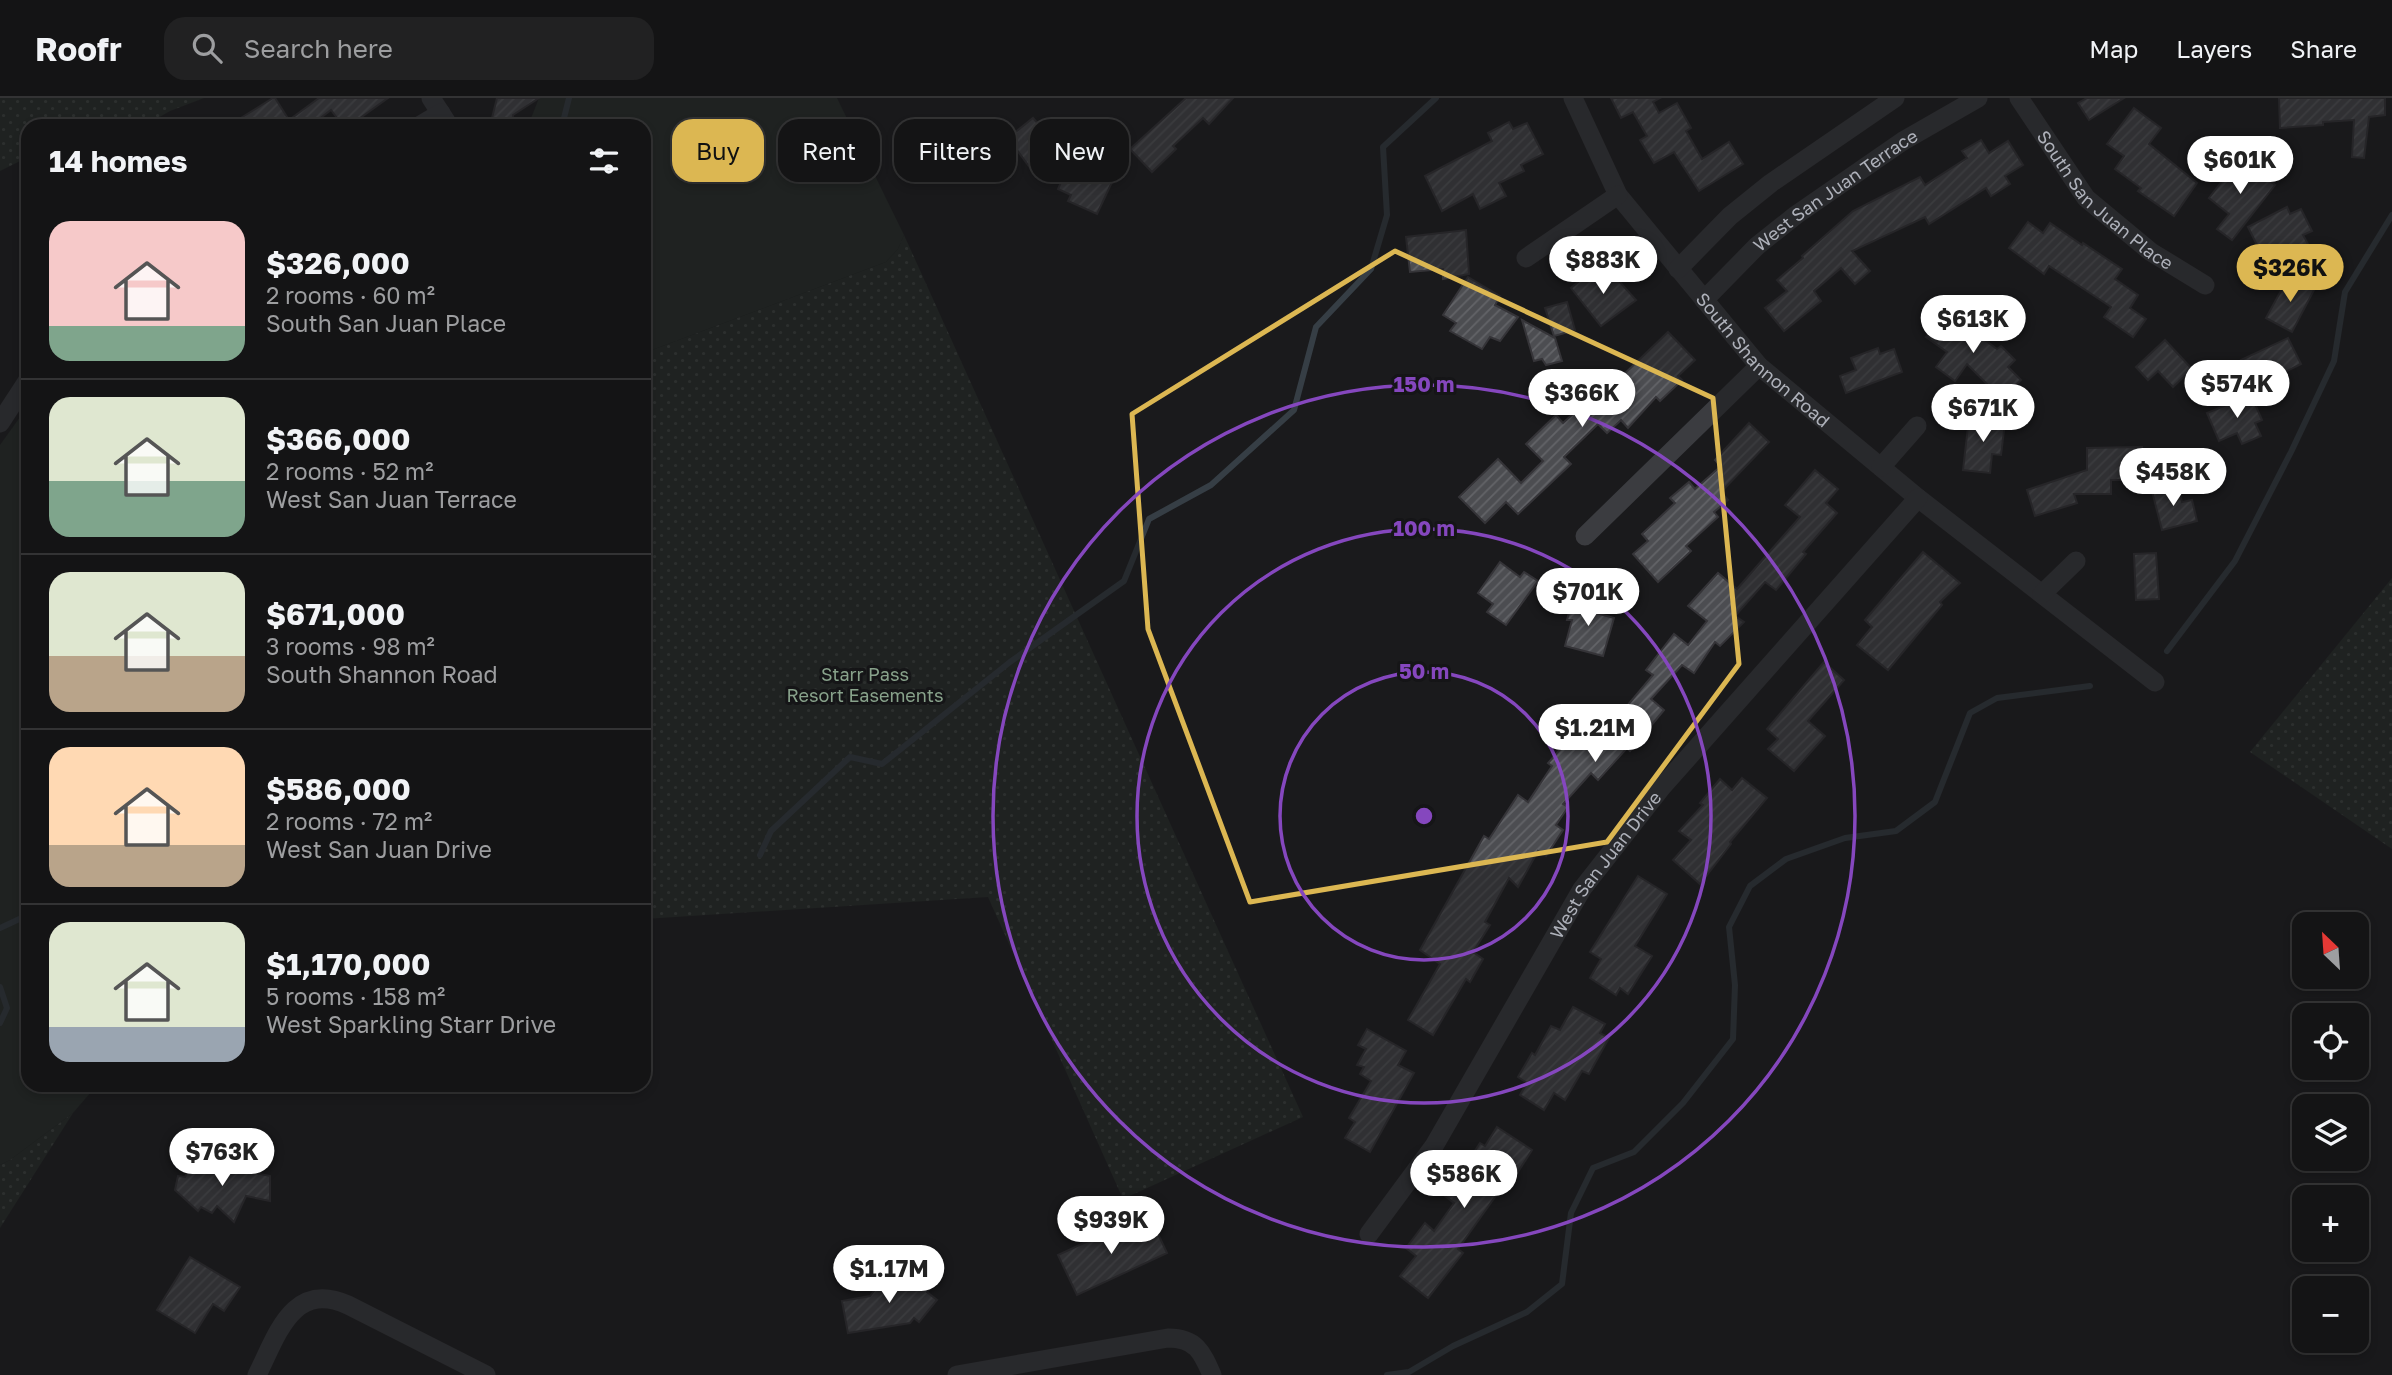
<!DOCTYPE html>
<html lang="en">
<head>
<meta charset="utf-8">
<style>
	body { margin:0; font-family:"Golos Text",sans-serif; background:#212122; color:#f1f3f6; height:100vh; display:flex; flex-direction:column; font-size:26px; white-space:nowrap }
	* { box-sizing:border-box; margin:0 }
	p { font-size:23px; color:#9d9ea0 }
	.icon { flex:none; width:38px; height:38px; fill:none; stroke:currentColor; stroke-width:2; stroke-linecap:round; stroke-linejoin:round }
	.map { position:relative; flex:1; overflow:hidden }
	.panel { position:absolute; left:21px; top:21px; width:630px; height:973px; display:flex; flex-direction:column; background:#141415; border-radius:21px; box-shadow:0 4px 10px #0003,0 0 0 2px #333334 }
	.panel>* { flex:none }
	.guide { position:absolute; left:672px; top:21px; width:665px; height:63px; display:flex; gap:14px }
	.needle { width:46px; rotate:335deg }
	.controls { position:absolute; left:2292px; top:814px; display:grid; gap:14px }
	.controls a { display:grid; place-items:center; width:77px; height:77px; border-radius:14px; background:#141415; box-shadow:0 4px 10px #0003,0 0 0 2px #333334; font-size:35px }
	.price { position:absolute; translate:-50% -60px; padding:0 16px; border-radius:24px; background:#fff; color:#222; font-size:23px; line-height:46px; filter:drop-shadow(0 2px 4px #0008) }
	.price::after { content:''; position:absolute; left:50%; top:42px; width:21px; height:16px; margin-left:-10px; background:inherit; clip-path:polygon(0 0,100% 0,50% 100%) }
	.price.selected { background:#dcb752; color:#111 }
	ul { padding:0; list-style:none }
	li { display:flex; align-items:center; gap:21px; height:175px; padding:0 28px }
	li+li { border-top:2px solid #333334 }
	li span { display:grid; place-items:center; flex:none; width:196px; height:140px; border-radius:21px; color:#555 }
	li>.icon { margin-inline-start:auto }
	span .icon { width:84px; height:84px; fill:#fffc; stroke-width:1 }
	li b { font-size:30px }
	h2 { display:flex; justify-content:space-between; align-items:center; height:84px; padding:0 28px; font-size:30px }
	.tag { padding:0 24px; border-radius:21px; background:#141415; box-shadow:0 4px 10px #0003,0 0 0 2px #333334; font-size:24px; line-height:63px }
	.tag.selected { background:#dcb752; color:#111 }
	header { display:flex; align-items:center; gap:42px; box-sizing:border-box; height:98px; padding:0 35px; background:#141415; border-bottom:2px solid #333334 }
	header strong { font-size:33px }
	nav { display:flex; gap:38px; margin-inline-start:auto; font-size:24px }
	.search { width:490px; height:63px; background:#212122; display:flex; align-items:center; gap:18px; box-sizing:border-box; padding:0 24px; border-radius:21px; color:#9d9ea0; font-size:26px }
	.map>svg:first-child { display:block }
	.green { fill:#262d28 }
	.park { fill:url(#park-dots) }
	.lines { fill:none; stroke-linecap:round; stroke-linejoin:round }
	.stream { stroke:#363e45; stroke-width:6 }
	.building { fill:url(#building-hatch); stroke:#353438; stroke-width:2 }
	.street { stroke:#3b3c40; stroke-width:19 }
	.marked { fill:none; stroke:#dcb752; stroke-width:5; stroke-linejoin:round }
	.ring { fill:none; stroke:#8547be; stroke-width:3.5 }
	.labels { text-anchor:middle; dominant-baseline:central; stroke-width:6; stroke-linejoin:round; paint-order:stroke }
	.street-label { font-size:18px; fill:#aeb1ba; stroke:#151517 }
	.park-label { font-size:18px; fill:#88a28b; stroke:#151517 }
	.centre { fill:#8547be; stroke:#151517; stroke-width:3.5 }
	.ring-label { font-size:21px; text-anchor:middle; font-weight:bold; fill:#8547be; stroke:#151517; stroke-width:6; stroke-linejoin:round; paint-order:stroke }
</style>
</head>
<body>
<header>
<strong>Roofr</strong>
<div class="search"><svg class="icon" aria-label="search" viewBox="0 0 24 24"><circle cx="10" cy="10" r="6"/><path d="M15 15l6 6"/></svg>Search here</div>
<nav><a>Map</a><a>Layers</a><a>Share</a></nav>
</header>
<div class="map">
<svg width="2392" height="1277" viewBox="0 0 2392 1277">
	<defs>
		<pattern id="park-dots" width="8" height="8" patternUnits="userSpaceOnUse" patternTransform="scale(1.75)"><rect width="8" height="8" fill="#262d28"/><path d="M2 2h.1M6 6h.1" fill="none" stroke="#434945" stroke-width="1.8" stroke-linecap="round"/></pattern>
		<pattern id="building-hatch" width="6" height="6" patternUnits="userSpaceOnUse" patternTransform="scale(1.75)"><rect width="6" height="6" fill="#4c4d51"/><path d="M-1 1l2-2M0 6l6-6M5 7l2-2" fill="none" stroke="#636468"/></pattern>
	</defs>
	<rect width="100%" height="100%" fill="#1a1a1c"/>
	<g class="green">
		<polygon points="539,0 837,0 904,137 898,151 886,164 644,255 644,28 528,28"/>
		<polygon points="28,308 28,987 97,987 73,1015 10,1062 0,1067 0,347"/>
	</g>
	<g class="park">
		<polygon points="0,0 204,0 170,13 144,28 28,28 28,59 0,73"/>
		<polygon points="904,137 1303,1019 1123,1101 988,799 644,821 644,255 886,164 898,151"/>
		<polygon points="2392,480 2392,751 2250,654"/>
		<polygon points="73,1015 0,1130 0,1067 10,1062"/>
	</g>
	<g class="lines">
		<g class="stream">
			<polyline points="562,28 569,0"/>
			<polyline points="2167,553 2235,463 2291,354 2334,263 2345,194 2392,117"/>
			<polyline points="760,757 771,733 850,659 882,666 1010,564 1124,483 1149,421 1211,387 1294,312 1316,229 1371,171 1387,117 1383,49 1436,0"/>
			<polyline points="0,830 28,817"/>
			<polyline points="0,889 7,910 0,925"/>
			<polyline points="1387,1277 1409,1274 1453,1248 1527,1214 1562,1186 1571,1115 1593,1070 1634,1054 1683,1005 1733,941 1735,887 1729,829 1750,788 1786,761 1845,740 1896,733 1935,704 1970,615 1997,600 2090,588"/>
		</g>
	</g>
	<g class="building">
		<polygon points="273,0 275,0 289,22 319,0 388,0 349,28 343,28 331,12 310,28 228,28"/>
		<polygon points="497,0 539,0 513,17 512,28 490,28"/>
		<polygon points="1186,0 1233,0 1209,26 1203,20 1173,48 1176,51 1152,74 1130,51"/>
		<polygon points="1611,0 1660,0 1653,4 1659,15 1677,5 1691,30 1686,33 1702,61 1729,44 1743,66 1699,93 1674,54 1654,65 1640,42 1647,38 1633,14 1621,20"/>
		<polygon points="2087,0 2124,0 2089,22 2078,5"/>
		<polygon points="2279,0 2385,0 2385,17 2369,19 2364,60 2352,59 2354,22 2323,24 2323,27 2280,30"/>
		<polygon points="2134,10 2161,30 2149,46 2197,85 2174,118 2138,93 2141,90 2115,71 2124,58 2107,46"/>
		<polygon points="1033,20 1062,53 1034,75 1008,40"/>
		<polygon points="1509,24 1513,31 1527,25 1543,56 1521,67 1524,73 1499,85 1506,98 1480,111 1473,96 1442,113 1425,78 1492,43 1488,35"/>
		<polygon points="1981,42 1989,55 2008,43 2023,67 2005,78 2010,86 1991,98 1986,90 1929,126 1925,119 1852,153 1870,173 1855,186 1841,170 1814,193 1821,203 1784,233 1765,210 1787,193 1777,182 1803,160 1802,158 1853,113 1920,79 1925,87 1967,60 1962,53"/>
		<polygon points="1078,46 1106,59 1099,76 1113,82 1097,116 1068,103 1071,97 1058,91"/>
		<polygon points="2240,60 2275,87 2232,142 2217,131 2229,116 2209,100"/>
		<polygon points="2287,109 2290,116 2301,111 2312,133 2303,137 2308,146 2267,167 2248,129"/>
		<polygon points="2028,124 2043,135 2050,125 2082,147 2083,145 2122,171 2115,181 2138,197 2130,210 2146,221 2133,239 2104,219 2111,209 2049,168 2044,176 2009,150"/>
		<polygon points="1466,132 1469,176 1443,181 1443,171 1410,174 1406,139"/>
		<polygon points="1609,172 1636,202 1601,228 1571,190 1591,173 1597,182"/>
		<polygon points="2289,178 2314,192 2292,234 2266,220"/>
		<polygon points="1468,179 1500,198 1495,207 1518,219 1500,243 1490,239 1482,251 1450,233 1456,225 1443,217"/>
		<polygon points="1567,204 1575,232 1554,238 1545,210"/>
		<polygon points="1946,213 1997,251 2001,248 2015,262 2008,269 2021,282 2002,301 1967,266 1955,283 1936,269 1947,254 1926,239"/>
		<polygon points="1522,222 1555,240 1562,263 1546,267 1542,261 1534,263"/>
		<polygon points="1668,234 1695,262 1678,278 1682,282 1660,303 1656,299 1628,330 1621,322 1607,335 1598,326 1564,359 1571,366 1518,416 1506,404 1485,425 1459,399 1498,361 1521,385 1543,363 1526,346 1556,317 1563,325 1612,280 1616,284"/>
		<polygon points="2288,240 2301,266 2255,289 2241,262"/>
		<polygon points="2165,242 2192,271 2173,289 2158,273 2148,282 2136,269"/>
		<polygon points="1878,250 1880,256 1894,251 1902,274 1846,295 1840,278 1856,272 1851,260"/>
		<polygon points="2251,297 2262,322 2255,325 2261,338 2242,346 2237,335 2219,343 2207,315"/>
		<polygon points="1969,320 2005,324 2001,357 1992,356 1990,375 1963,372"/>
		<polygon points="1749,325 1769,344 1721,394 1728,402 1714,414 1718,419 1686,448 1691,453 1658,484 1633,456 1648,443 1642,436 1675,405 1670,400 1689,384 1695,391 1721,368 1715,362"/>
		<polygon points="2142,349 2142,382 2111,382 2111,396 2074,396 2077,405 2035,418 2027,392 2087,372 2087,350"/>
		<polygon points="1815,372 1838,391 1826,405 1837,415 1803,454 1806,456 1776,492 1765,484 1735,518 1744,524 1720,548 1715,544 1694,575 1682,567 1651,601 1664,612 1630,653 1627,650 1598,682 1591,675 1563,706 1568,709 1556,727 1563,732 1546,758 1538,753 1518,789 1509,780 1485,824 1490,827 1473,854 1483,861 1470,884 1466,881 1433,937 1408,922 1440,866 1420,852 1484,738 1489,741 1518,697 1528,704 1552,668 1548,665 1579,630 1596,645 1653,577 1646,572 1674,536 1688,547 1707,523 1688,508 1718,475 1737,491 1800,419 1785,407"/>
		<polygon points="2177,386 2182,404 2192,402 2197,423 2162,432 2152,393"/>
		<polygon points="1923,454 1960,485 1940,504 1942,507 1888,572 1857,547 1872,529 1865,522"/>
		<polygon points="2156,455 2159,501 2136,502 2134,456"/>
		<polygon points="1500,464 1520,479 1524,474 1538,483 1506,527 1487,514 1493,506 1478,495"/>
		<polygon points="1573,499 1598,506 1596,515 1614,520 1603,558 1565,548 1572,522 1567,522"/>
		<polygon points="1824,564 1844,582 1808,623 1825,638 1794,673 1768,651 1778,641 1767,631"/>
		<polygon points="1742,680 1767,700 1730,744 1731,746 1700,786 1673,762 1691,742 1679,733 1703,707 1700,705 1720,681 1732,692"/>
		<polygon points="1638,778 1667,796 1635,848 1652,858 1628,896 1620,890 1616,897 1590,880 1601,861 1590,854"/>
		<polygon points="1573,909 1605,926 1600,935 1609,940 1589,976 1582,973 1565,1002 1554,995 1544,1012 1520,997 1527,985 1518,979 1532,955 1535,957 1551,928 1560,932"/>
		<polygon points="1367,931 1406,953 1398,967 1414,975 1370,1054 1345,1040 1355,1024 1349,1020 1371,983 1360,976 1364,969 1357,967 1366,951 1358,947"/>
		<polygon points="1497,1029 1532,1052 1509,1088 1505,1085 1458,1151 1463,1155 1428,1200 1400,1178 1416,1158 1406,1150 1425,1125 1434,1133 1454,1105 1445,1098 1480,1045 1485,1048"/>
		<polygon points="198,1063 270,1078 270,1103 246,1098 234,1124 217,1108 212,1115 201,1109 198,1113 175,1092 178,1078 185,1079 190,1069 192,1070"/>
		<polygon points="1127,1125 1132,1135 1153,1125 1167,1155 1077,1197 1058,1157"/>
		<polygon points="190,1159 240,1189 224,1213 213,1206 195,1235 157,1212"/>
		<polygon points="900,1175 910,1183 915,1176 931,1189 927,1194 937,1202 919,1224 914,1220 910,1225 848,1235 842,1203 870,1198 886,1178 893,1183"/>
	</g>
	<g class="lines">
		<g class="street">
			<polyline points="431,0 449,28"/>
			<path id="s1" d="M 1573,0 L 1618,97 L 1759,268 L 1918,400 L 2155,584"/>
			<path id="s2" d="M 2019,0 L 2086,100 L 2151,154 L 2205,187"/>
			<polyline points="419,28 441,15"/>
			<polyline points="1526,160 1618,97"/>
			<polyline points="1678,171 1730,118 1771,85 1895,0"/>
			<path id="s3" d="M 1704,202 L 1757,148 L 1796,117 L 1903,43 L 1978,0"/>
			<polyline points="0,325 28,282"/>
			<polyline points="1881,369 1917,328"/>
			<polyline points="1585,438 1759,268"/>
			<polyline points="2042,496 2076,463"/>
			<path id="s4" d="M 1369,1136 L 1434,1048 L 1582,791 L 1662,689 L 1918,400"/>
			<path d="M 257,1277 C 277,1238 292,1182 348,1207 L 486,1277"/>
			<path d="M 957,1277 L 1168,1240 C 1196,1240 1202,1254 1212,1277"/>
		</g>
	</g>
	<path d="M0 0H2392V1277H0ZM 1395,153 L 1713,300 L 1739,566 L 1607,744 L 1250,804 L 1148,531 L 1132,316 Z" fill="#1a1a1c" fill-opacity=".55" fill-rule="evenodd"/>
	<path class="marked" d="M 1395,153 L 1713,300 L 1739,566 L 1607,744 L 1250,804 L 1148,531 L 1132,316 Z"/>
	<g class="ring">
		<circle cx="1424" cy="718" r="144"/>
		<circle cx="1424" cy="718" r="287"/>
		<circle cx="1424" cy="718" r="431"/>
	</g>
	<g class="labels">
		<g class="street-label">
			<text stroke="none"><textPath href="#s3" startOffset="172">West San Juan Terrace</textPath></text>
			<text stroke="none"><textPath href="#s2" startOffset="135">South San Juan Place</textPath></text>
			<text stroke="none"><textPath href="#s1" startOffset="327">South Shannon Road</textPath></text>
			<text stroke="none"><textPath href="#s4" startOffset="439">West San Juan Drive</textPath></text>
		</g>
		<g class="park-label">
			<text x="865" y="576">Starr Pass<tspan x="865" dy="21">Resort Easements</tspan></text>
		</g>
	</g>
	<circle cx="1424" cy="718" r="10" class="centre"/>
	<g class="ring-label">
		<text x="1424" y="294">150 m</text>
		<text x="1424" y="438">100 m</text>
		<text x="1424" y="581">50 m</text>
	</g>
</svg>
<div class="controls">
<a><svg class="needle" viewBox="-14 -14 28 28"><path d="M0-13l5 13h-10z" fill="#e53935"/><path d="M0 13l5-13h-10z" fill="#9d9ea0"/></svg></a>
<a><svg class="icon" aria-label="locate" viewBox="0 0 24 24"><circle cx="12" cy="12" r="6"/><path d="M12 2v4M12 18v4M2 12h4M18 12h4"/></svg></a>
<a><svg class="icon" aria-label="layers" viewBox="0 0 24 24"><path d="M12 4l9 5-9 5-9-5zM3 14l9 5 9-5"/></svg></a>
<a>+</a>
<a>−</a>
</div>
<b class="price" style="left:2240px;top:98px">$601K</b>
<b class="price" style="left:1603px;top:198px">$883K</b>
<b class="price selected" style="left:2290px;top:206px">$326K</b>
<b class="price" style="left:1973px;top:257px">$613K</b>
<b class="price" style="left:2237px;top:322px">$574K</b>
<b class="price" style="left:1582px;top:331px">$366K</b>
<b class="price" style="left:1983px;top:346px">$671K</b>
<b class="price" style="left:2173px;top:410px">$458K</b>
<b class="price" style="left:1588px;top:530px">$701K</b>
<b class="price" style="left:1595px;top:666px">$1.21M</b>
<b class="price" style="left:222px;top:1090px">$763K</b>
<b class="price" style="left:1464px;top:1112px">$586K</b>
<b class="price" style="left:1111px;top:1158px">$939K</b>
<b class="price" style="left:889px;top:1207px">$1.17M</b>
<div class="guide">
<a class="tag selected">Buy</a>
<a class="tag">Rent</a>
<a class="tag">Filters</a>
<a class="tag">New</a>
</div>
<section class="panel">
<h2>14 homes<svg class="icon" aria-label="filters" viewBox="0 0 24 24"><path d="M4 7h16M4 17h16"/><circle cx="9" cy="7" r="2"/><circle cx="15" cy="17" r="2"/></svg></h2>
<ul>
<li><span style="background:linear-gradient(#f6c9c9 75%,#7fa58c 0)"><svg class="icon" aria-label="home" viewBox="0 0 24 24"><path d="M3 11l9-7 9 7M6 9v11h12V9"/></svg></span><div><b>$326,000</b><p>2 rooms · 60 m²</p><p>South San Juan Place</p></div></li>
<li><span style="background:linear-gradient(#dfe7d0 60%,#7fa58c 0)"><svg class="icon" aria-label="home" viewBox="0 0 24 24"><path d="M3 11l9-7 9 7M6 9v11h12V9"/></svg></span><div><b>$366,000</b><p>2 rooms · 52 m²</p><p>West San Juan Terrace</p></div></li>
<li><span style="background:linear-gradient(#dfe7d0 60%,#b9a48a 0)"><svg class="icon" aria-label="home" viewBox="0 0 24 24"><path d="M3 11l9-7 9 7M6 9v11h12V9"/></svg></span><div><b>$671,000</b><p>3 rooms · 98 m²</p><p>South Shannon Road</p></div></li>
<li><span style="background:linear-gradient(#ffd9b3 70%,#b9a48a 0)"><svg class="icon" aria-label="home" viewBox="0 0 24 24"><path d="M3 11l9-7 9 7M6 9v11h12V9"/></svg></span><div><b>$586,000</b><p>2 rooms · 72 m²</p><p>West San Juan Drive</p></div></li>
<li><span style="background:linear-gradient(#dfe7d0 75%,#9aa5b1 0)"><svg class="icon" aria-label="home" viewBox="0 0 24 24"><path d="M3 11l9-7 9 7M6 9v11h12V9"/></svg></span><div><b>$1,170,000</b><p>5 rooms · 158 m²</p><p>West Sparkling Starr Drive</p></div></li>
</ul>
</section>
</div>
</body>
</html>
